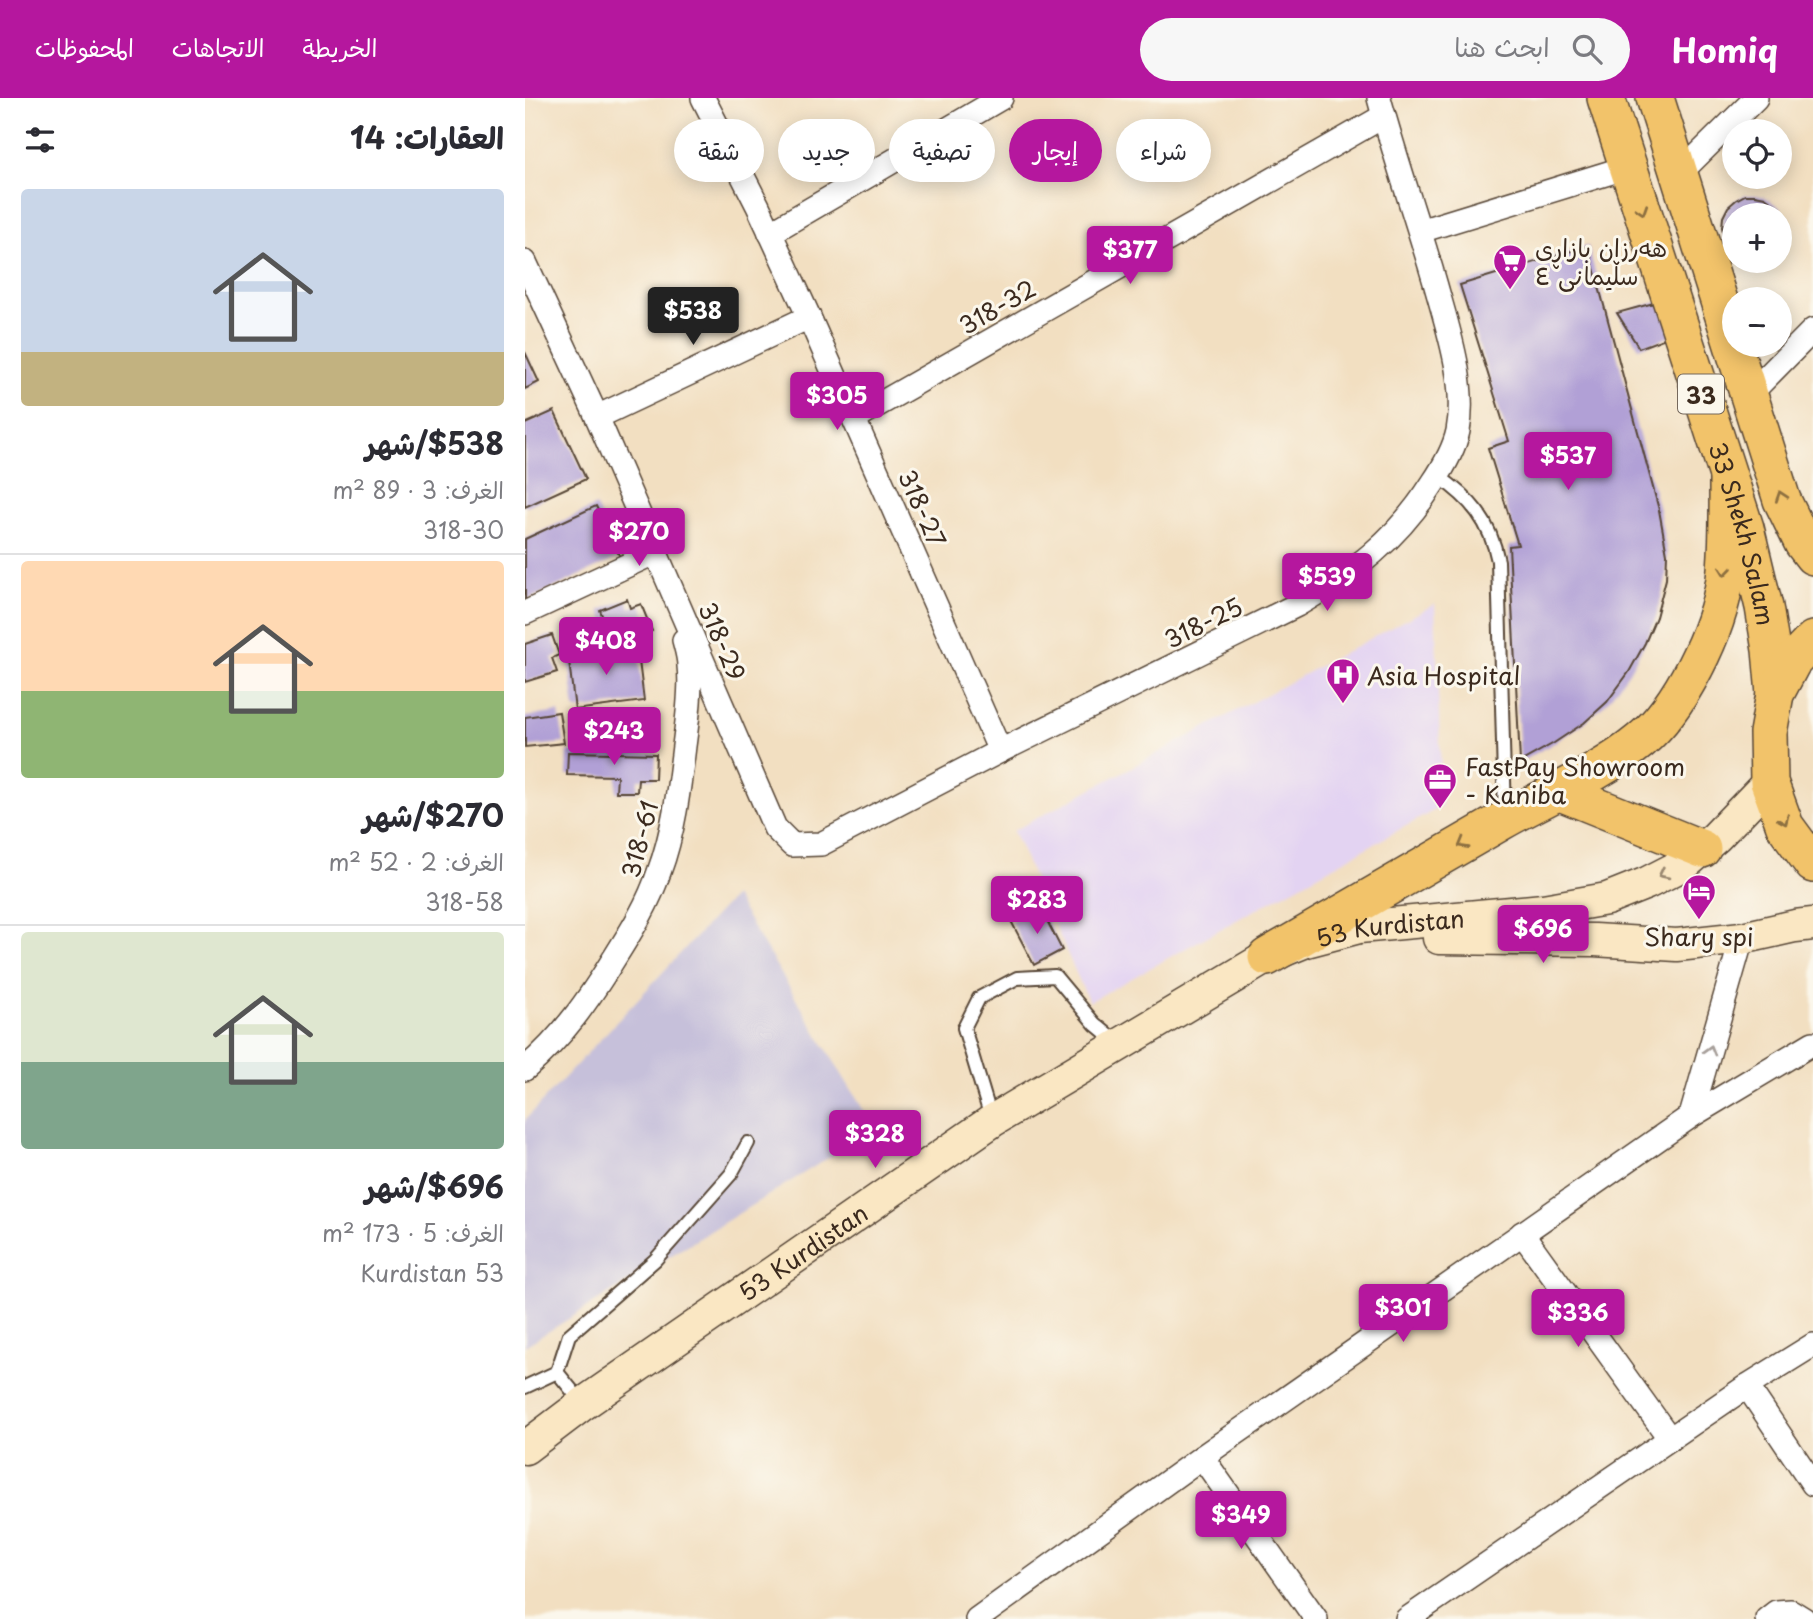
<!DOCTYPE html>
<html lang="ar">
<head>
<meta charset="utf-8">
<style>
	body { margin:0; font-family:"Playpen Sans","Playpen Sans Arabic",sans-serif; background:#f7f7f7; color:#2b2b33; direction:rtl; height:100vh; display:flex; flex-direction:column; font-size:26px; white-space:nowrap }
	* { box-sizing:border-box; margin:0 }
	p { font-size:23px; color:#7c7c81 }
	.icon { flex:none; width:38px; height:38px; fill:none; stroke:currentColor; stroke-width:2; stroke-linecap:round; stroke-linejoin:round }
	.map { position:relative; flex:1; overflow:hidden; direction:ltr }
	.panel { display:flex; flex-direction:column; background:#fff; width:525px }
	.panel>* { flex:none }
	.top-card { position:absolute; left:21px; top:21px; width:665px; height:63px; direction:rtl; display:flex; gap:14px }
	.buttons { position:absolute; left:1197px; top:21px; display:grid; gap:14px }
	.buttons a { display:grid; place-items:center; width:70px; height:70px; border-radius:50%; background:#fff; box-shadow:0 4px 18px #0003; font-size:35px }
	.price { position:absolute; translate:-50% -60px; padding:0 16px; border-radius:7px; background:#b5179e; color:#fff; font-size:23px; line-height:46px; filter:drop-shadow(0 2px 4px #0008) }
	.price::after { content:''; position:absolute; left:50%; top:42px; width:21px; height:16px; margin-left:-10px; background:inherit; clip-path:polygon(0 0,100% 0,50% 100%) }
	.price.active { background:#222; color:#fff }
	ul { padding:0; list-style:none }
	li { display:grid; align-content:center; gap:14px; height:371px; padding:0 21px }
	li+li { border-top:2px solid #e1e1e2 }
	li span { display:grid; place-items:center; height:217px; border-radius:7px; color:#555 }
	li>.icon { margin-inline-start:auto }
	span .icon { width:126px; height:126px; fill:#fffc; stroke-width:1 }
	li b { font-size:30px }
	h2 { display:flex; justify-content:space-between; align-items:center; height:84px; padding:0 21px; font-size:30px }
	.pill { padding:0 24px; border-radius:32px; background:#fff; box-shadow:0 4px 18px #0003; font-size:24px; line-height:63px }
	.pill.active { background:#b5179e; color:#fff }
	header { display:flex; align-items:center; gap:42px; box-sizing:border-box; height:98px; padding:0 35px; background:#b5179e; color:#fff }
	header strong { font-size:33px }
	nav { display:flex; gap:38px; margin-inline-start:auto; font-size:24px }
	.search { width:490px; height:63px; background:#f7f7f7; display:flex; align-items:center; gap:18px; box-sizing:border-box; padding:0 24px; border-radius:38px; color:#7c7c81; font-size:26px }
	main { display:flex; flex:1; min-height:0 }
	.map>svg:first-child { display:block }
	.built { fill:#e3d3f2 }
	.industrial { fill:#c6c0da }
	.building { fill:#b1a0d6 }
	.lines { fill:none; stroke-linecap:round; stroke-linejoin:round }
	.lane-casing { stroke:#564536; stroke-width:16 }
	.street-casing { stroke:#564536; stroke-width:26 }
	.secondary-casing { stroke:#564536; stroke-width:35 }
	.primary-casing { stroke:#564536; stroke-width:40 }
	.lane { stroke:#fff; stroke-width:12 }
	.street { stroke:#fff; stroke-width:23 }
	.secondary { stroke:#fae7c3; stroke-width:32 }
	.primary { stroke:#f2c36a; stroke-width:37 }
	.oneway { stroke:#8d6f40 }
	.oneway2 { stroke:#9a8870 }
	.oneway3 { stroke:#a79f9a }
	.labels { text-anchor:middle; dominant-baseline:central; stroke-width:6; stroke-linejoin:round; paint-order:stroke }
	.shield { fill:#fbf7ec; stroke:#75685c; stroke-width:2 }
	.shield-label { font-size:23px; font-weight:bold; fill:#3b2a1e }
	.poi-label { font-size:24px; fill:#3b2a1e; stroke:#fbf7ec; text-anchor:start }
	.street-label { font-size:24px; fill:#3b2a1e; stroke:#fbf7ec }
</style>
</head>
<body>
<header>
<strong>Homiq</strong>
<div class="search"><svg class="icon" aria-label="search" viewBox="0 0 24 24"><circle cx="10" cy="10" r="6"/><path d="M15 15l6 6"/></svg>ابحث هنا</div>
<nav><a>الخريطة</a><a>الاتجاهات</a><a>المحفوظات</a></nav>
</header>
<main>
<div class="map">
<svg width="1288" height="1521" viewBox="0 0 1288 1521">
	<rect width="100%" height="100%" fill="#fbf7ec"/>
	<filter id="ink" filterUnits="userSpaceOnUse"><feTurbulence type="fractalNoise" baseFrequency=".0143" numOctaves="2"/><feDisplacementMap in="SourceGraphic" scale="14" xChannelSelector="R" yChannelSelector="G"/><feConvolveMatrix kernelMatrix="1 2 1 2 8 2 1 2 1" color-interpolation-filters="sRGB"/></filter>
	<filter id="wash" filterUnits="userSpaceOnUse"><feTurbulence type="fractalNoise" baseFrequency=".00686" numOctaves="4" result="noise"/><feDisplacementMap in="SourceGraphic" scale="28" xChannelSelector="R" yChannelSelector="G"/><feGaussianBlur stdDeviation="1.57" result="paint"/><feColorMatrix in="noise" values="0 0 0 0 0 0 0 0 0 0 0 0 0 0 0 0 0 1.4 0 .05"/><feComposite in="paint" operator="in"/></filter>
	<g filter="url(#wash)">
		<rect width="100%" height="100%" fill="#f2dfc1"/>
		<polygon class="built" points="910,506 917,708 564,904 488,733"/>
		<polygon class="industrial" points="209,798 350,1031 0,1248 0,1022"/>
		<g id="blocks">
			<g class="building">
				<polygon points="1220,97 1230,97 1240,99 1255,110 1259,121 1260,132 1255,146 1255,117 1209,117 1209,152 1205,148 1199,139 1197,129 1198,119 1203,109 1211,102"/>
				<polygon points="1063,148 1134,412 1142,456 1141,481 1131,519 1120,545 1104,574 1082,604 1059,625 1029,645 995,664 984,448 993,447 963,350 984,343 935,187"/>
				<polygon points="1136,203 1146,238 1114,250 1092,215"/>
				<polygon points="0,254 14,284 0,291"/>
				<polygon points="29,313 61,381 0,409 0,326"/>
				<polygon points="71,408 95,459 0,503 0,441"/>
				<polygon points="102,501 105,510 116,506 127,533 115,538 110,527 101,530 98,522 81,528 75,512"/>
				<polygon points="27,537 34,557 27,560 32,574 0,584 0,546"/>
				<polygon points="112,547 119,603 50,612 43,555"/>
				<polygon points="34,614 39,645 0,649 0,619"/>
				<polygon points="43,654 131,656 130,681 113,681 112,694 91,694 92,678 42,677"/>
				<polygon points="515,809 537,852 509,867 486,823"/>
			</g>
		</g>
	</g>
	<g filter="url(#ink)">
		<use href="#blocks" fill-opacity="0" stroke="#564536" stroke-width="2"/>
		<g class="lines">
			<g class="lane-casing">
				<g id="lane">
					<path d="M 913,378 C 946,401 965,423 973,463 L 980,717"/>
					<polyline points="467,1023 439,930 454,900 492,880 530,878 570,926 593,945"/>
					<polyline points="0,1289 32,1274"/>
					<polyline points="58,1306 32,1274 44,1237 130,1162 206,1076 223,1045"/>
				</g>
			</g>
			<g class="street-casing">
				<g id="street">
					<polyline points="178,0 233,108 284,219 475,653"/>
					<polyline points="1154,76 1231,0"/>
					<polyline points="895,133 1103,69"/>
					<polyline points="245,135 476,0"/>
					<path d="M 0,164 L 72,319 L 250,730 L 267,747 L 296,746 L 475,653 L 772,507 C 829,474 872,442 908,385 C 918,370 929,352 933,333 C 942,287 923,231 911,188 C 893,125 871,63 854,0"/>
					<polyline points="1225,296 1288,232"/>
					<polyline points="72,319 284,219"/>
					<polyline points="330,320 859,18"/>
					<polyline points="0,515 131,454"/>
					<path d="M 0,971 C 38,939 64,901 90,859 C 107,832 124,805 134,774 C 149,734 154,690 159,648 C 162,625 167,591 164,568 C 164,559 161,550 159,542"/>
					<polyline points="1166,1018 1217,840"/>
					<polyline points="997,1135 1145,1341"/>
					<polyline points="1222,1288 1288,1386"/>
					<polyline points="677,1359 791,1521"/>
					<polyline points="452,1521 677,1359 1166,1018 1288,945"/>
					<polyline points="882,1521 1222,1288 1288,1247"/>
					<polyline points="1242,1521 1251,1514 1266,1513 1279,1521"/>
				</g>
			</g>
			<g class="secondary-casing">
				<g id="secondary">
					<polyline points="914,840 1069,842 1152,847 1217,840 1270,828 1288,826"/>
					<path id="s1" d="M 0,1350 L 58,1306 L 467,1023 L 742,859 L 781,843 L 834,829 L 1018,812 L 1082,801 L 1122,785 L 1161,765 L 1191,739 L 1244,684"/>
				</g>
			</g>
			<g class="primary-casing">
				<g id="primary">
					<path id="s2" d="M 1081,0 L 1220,430 L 1239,509 L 1246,552 L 1250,596"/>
					<polyline points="1130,0 1257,402 1278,445 1288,458"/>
					<polyline points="1288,542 1267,564 1250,596 1243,635 1244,684 1260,728 1288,766"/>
					<polyline points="1033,693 1177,751"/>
					<path d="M 742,859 C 820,814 898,768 977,723 C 1022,697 1074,677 1115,643 C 1155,610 1193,533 1200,481 C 1204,448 1203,414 1203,380"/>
				</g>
			</g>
			<use href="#lane" class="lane"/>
			<use href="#street" class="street"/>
			<use href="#secondary" class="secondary"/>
			<use href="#primary" class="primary"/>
		</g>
		<defs><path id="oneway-chevron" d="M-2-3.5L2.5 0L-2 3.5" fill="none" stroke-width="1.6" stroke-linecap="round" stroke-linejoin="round" transform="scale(1.75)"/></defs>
		<g class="oneway">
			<use href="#oneway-chevron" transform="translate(1117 112) rotate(72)"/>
			<use href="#oneway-chevron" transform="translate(1256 398) rotate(-109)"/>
			<use href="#oneway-chevron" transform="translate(1200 473) rotate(96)"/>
			<use href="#oneway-chevron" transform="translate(1259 722) rotate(66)"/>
			<use href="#oneway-chevron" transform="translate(938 746) rotate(150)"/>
		</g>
		<use class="oneway2" href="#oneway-chevron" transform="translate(1138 776) rotate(153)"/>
		<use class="oneway3" href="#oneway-chevron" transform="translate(1185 952) rotate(-74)"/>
	</g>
	<defs>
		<g id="supermarket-pin" transform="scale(1.75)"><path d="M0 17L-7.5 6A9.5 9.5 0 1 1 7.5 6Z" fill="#b5179e" stroke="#fbf7ec"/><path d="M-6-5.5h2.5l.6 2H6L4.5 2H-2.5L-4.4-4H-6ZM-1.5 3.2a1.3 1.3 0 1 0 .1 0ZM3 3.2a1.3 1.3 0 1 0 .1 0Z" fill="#fff"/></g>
		<g id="hospital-pin" transform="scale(1.75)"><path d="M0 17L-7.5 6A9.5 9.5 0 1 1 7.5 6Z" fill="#b5179e" stroke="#fbf7ec"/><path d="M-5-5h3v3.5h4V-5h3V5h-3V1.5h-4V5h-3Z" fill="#fff"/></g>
		<g id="office-pin" transform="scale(1.75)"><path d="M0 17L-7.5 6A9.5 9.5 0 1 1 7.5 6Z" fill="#b5179e" stroke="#fbf7ec"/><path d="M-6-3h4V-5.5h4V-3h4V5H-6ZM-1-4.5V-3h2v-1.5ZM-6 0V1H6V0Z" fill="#fff"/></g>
		<g id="hotel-pin" transform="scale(1.75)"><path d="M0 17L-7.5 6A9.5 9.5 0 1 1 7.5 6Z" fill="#b5179e" stroke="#fbf7ec"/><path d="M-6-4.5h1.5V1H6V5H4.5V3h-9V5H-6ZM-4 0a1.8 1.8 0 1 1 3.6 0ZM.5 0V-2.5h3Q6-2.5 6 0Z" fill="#fff"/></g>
	</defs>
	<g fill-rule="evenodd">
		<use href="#supermarket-pin" x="985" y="163"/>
		<use href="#hospital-pin" x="818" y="577"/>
		<use href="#office-pin" x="915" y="682"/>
		<use href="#hotel-pin" x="1174" y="793"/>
	</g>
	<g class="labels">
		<rect class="shield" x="1153" y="276.5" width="46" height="39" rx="5"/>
		<g class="shield-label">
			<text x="1176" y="296">33</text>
		</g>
		<g class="poi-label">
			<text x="1010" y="149">هەرزان بازاڕی<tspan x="1010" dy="28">سڵیمانی ٤</tspan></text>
			<text x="842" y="577">Asia Hospital</text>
			<text x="940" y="668">FastPay Showroom<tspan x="940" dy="28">- Kaniba</tspan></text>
			<text x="1174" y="838" text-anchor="middle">Shary spi</text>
		</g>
		<g class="street-label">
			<text transform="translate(472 208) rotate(-30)">318-32</text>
			<text transform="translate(398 410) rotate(66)">318-27</text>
			<text stroke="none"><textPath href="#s2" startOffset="457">33 Shekh Salam</textPath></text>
			<text transform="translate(678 524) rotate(-26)">318-25</text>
			<text transform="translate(198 543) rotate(67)">318-29</text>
			<text transform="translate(114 741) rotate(-75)">318-61</text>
			<text stroke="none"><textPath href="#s1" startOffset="1018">53 Kurdistan</textPath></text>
			<text stroke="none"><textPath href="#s1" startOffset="340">53 Kurdistan</textPath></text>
		</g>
	</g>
</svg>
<div class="buttons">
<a><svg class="icon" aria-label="locate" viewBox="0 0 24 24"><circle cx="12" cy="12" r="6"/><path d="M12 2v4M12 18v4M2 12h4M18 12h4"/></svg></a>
<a>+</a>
<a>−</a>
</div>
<b class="price" style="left:605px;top:188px">$377</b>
<b class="price active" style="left:168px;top:249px">$538</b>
<b class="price" style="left:312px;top:334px">$305</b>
<b class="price" style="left:1043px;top:394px">$537</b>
<b class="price" style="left:114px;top:470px">$270</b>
<b class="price" style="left:802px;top:515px">$539</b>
<b class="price" style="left:81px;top:579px">$408</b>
<b class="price" style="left:89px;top:669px">$243</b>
<b class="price" style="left:512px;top:838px">$283</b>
<b class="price" style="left:1018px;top:867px">$696</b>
<b class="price" style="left:350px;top:1072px">$328</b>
<b class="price" style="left:878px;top:1246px">$301</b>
<b class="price" style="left:1053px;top:1251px">$336</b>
<b class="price" style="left:716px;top:1453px">$349</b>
<div class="top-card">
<a class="pill">شراء</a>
<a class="pill active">إيجار</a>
<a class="pill">تصفية</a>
<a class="pill">جديد</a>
<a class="pill">شقة</a>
</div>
</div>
<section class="panel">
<h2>العقارات: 14<svg class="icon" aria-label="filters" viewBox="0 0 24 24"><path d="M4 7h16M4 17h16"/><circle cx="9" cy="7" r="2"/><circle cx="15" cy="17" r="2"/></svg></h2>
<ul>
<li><span style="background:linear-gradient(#c9d6e8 75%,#c2b280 0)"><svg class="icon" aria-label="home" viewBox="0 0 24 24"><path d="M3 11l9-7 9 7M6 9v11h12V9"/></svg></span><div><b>$538/شهر</b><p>الغرف: 3 · 89 m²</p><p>318-30</p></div></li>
<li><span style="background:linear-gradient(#ffd9b3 60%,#8fb573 0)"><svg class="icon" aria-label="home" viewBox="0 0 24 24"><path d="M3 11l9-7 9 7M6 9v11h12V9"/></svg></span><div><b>$270/شهر</b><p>الغرف: 2 · 52 m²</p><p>318-58</p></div></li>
<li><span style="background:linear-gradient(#dfe7d0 60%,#7fa58c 0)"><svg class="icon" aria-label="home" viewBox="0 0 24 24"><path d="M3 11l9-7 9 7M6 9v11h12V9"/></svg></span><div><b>$696/شهر</b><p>الغرف: 5 · 173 m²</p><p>53 Kurdistan</p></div></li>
</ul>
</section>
</main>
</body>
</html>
